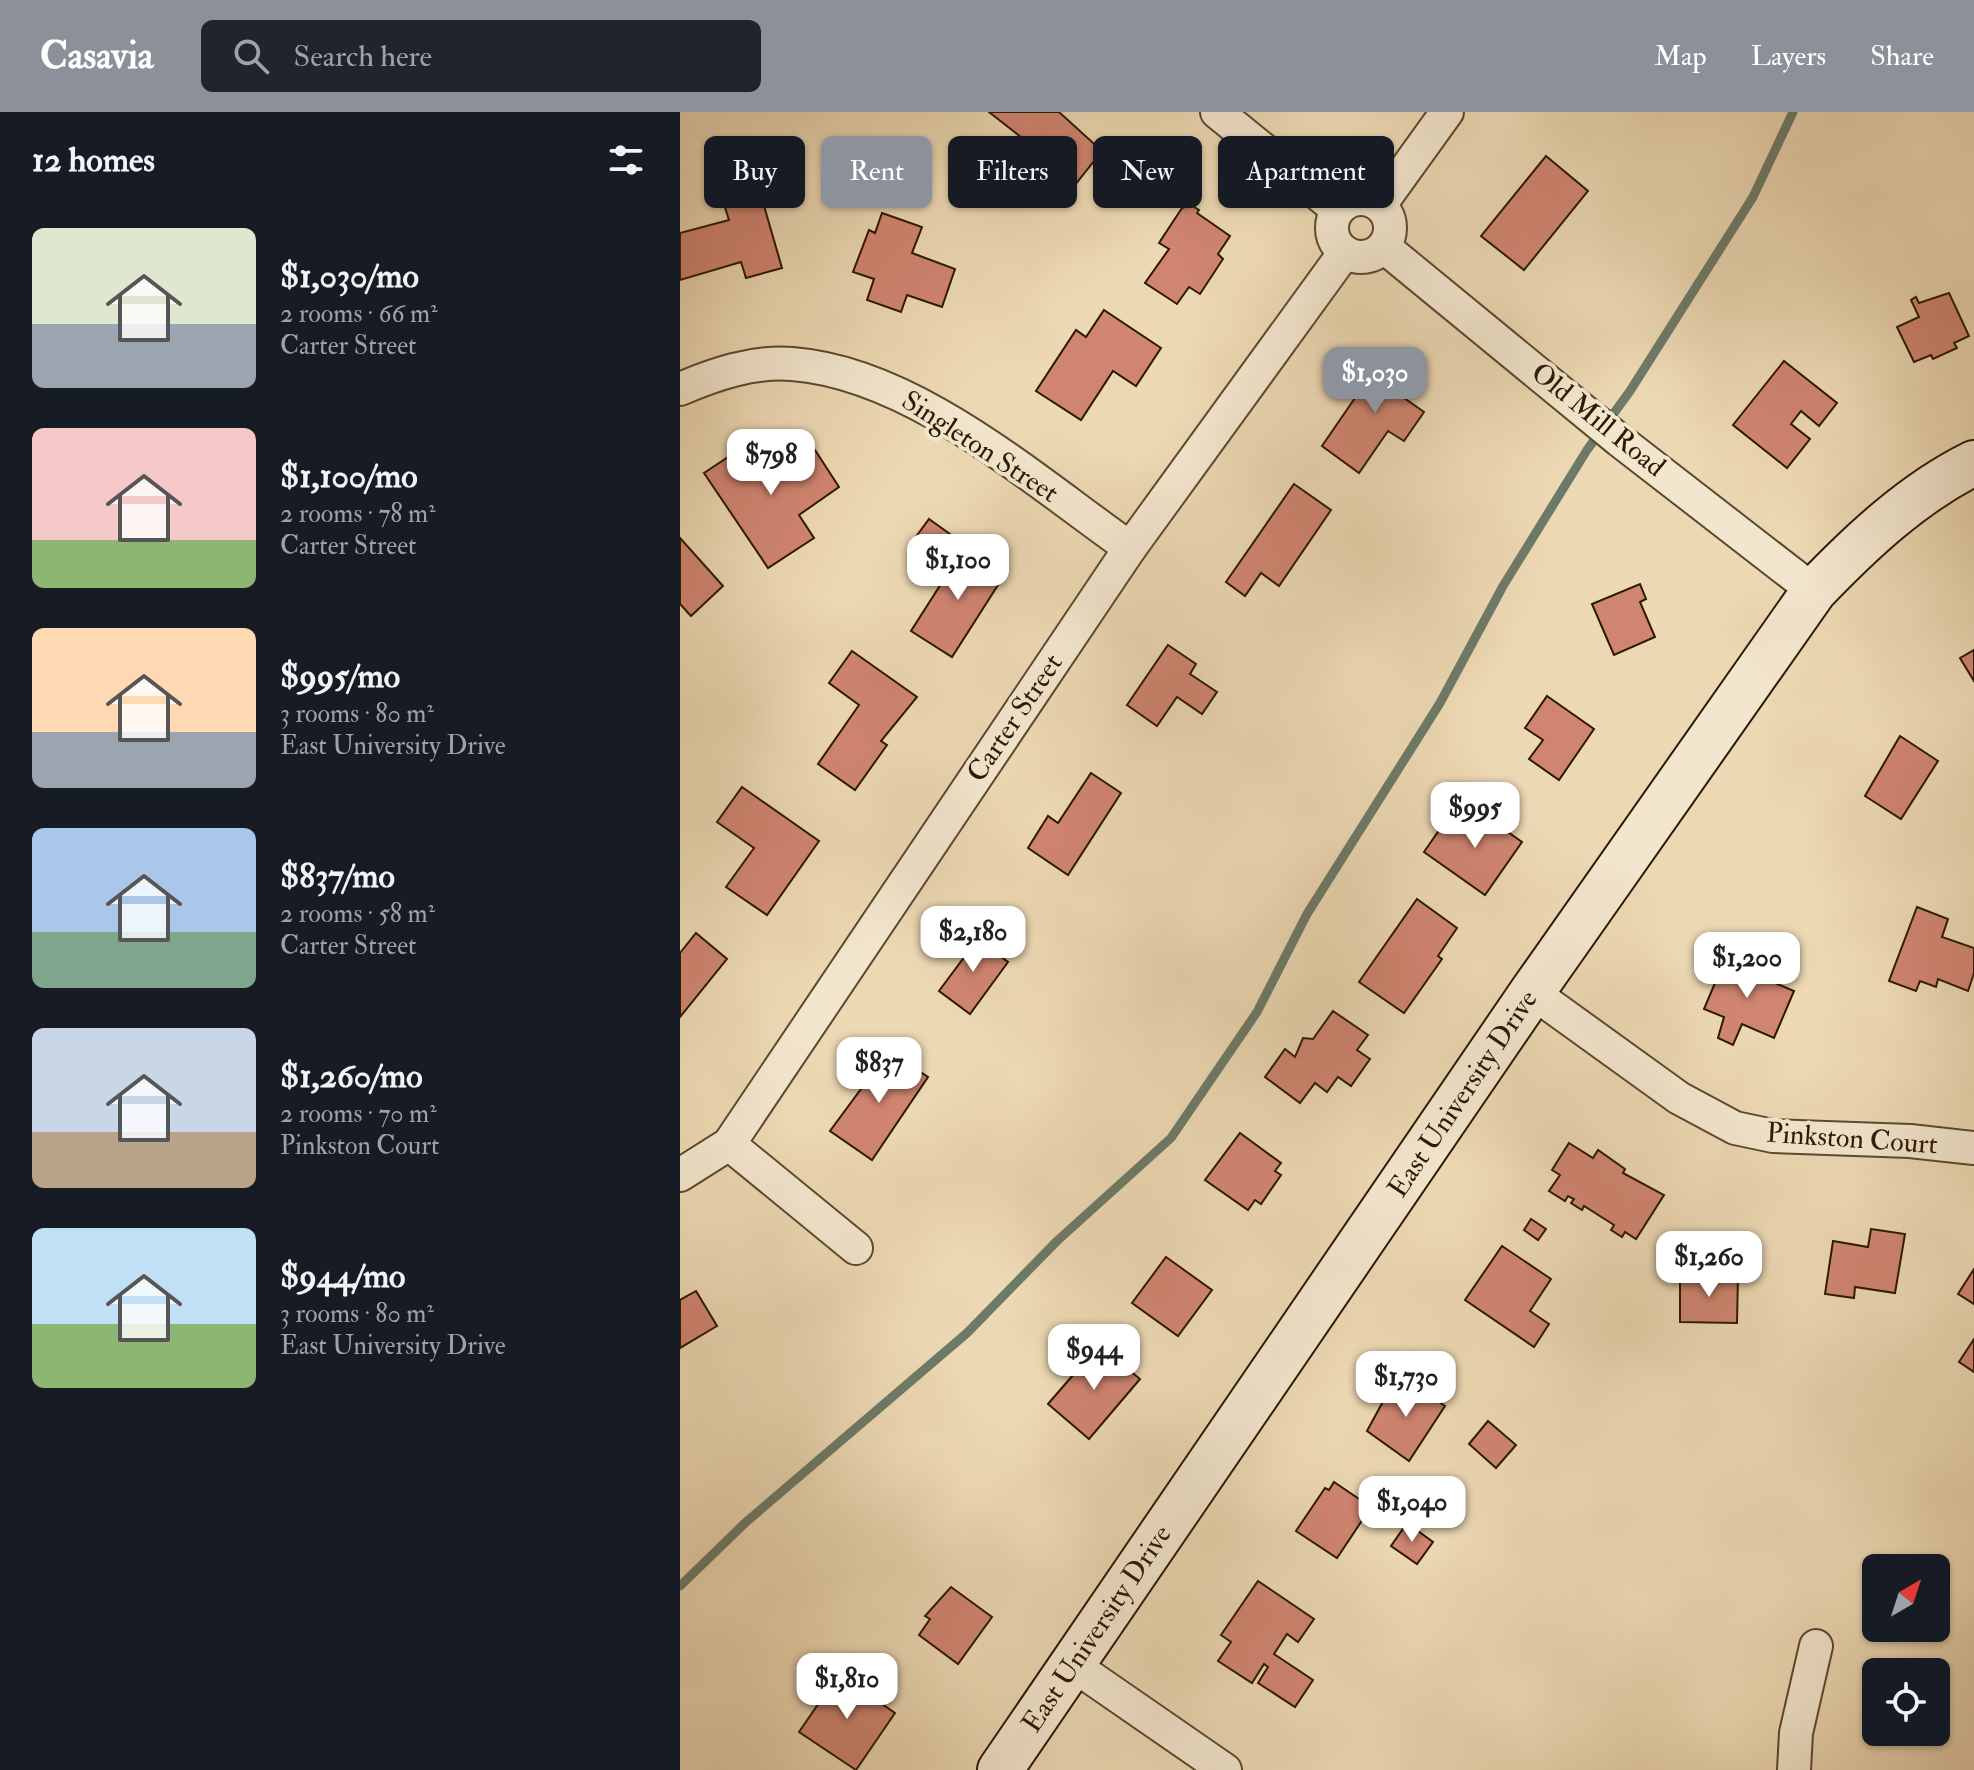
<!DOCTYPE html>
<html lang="en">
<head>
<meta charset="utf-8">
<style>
	body { margin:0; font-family:"IM FELL Double Pica",serif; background:#20242c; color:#f1f3f6; height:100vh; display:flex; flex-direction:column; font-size:30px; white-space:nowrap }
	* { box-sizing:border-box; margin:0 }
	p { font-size:26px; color:#9ea1a6 }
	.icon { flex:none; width:44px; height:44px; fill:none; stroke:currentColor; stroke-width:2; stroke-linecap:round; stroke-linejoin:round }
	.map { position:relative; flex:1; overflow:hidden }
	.panel { display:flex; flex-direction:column; background:#171b24; width:680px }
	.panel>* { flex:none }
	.hud { position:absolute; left:24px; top:24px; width:760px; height:72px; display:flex; gap:16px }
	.needle { width:52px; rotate:39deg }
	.buttons { position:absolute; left:1182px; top:1442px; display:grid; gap:16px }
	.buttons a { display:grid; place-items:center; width:88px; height:88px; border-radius:12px; background:#171b24; box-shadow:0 2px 6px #0004; font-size:40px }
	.price { position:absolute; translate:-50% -68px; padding:0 18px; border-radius:16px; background:#fff; color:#222; font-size:26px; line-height:52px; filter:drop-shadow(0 2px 4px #0008) }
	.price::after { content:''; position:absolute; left:50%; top:48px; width:24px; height:18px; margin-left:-12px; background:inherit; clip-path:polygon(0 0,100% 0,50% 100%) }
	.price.current { background:#8c9099; color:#fff }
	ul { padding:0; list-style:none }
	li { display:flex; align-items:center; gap:24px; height:200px; padding:0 32px }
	li span { display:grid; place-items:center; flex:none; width:224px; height:160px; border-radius:12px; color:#555 }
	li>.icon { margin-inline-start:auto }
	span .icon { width:96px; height:96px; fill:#fffc; stroke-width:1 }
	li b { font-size:34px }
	h2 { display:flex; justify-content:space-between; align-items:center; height:96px; padding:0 32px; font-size:34px }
	.tag { padding:0 28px; border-radius:12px; background:#171b24; box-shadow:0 2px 6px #0004; font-size:28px; line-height:72px }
	.tag.current { background:#8c9099; color:#fff }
	header { display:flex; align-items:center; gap:48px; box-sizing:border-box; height:112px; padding:0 40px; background:#8c9099; color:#fff }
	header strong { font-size:38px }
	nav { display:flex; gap:44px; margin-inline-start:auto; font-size:28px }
	.search { width:560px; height:72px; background:#20242c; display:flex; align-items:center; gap:20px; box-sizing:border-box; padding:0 28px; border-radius:12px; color:#9ea1a6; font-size:30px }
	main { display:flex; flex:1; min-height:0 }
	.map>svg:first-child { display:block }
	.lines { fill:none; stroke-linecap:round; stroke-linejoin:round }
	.stream { stroke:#6d7a68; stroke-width:9 }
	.building { fill:#d08571; stroke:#2b1902; stroke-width:2 }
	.street-casing { stroke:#5b492e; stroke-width:36 }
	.secondary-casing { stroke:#2b1902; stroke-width:48 }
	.street { stroke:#f3e6ce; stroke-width:32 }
	.secondary { stroke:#f3e6ce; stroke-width:44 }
	.labels { text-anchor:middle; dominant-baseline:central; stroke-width:8; stroke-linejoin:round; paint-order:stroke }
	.street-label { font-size:28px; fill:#2b1902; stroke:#f3e6ce }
</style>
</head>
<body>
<header>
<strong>Casavia</strong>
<div class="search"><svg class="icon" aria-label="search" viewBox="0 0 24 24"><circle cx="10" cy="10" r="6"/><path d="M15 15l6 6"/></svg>Search here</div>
<nav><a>Map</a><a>Layers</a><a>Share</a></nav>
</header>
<main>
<section class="panel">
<h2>12 homes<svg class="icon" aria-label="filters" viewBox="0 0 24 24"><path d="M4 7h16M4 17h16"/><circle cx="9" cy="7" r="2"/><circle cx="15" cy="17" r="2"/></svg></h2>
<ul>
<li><span style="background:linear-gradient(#dfe7d0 60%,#9aa5b1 0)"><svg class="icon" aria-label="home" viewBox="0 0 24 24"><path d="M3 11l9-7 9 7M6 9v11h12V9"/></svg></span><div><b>$1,030/mo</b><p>2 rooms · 66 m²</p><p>Carter Street</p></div></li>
<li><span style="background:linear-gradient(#f6c9c9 70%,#8fb573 0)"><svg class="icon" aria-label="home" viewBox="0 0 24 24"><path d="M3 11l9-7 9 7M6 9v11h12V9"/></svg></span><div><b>$1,100/mo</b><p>2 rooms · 78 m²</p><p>Carter Street</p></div></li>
<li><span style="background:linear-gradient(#ffd9b3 65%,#9aa5b1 0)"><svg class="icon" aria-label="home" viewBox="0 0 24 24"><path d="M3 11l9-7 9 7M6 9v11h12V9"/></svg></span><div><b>$995/mo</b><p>3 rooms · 80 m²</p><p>East University Drive</p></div></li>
<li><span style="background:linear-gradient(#a9c7e8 65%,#7fa58c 0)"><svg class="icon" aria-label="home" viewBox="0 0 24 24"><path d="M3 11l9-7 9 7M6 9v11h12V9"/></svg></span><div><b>$837/mo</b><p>2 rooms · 58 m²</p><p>Carter Street</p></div></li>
<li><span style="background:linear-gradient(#c9d6e8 65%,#b9a48a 0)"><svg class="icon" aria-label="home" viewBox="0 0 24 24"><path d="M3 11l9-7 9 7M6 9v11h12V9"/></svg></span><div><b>$1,260/mo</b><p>2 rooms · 70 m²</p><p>Pinkston Court</p></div></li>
<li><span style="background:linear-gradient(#bfe0f5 60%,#8fb573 0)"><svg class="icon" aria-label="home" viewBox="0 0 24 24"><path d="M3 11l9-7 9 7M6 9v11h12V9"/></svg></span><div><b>$944/mo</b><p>3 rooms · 80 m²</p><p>East University Drive</p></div></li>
</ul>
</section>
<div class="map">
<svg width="1294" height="1658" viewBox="0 0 1294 1658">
	<rect width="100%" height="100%" fill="#ecd8b3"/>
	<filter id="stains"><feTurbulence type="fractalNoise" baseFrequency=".0025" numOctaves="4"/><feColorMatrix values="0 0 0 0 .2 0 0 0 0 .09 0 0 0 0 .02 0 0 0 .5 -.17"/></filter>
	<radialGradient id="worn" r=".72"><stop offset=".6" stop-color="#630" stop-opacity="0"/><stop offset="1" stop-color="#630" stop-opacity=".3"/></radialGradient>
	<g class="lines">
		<polyline class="stream" points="0,1474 65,1411 287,1221 377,1129 491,1026 577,900 627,802 760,591 823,474 907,338 950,279 1073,85 1113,0"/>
	</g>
	<g class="building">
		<polygon points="309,0 379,0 422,39 386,84 354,58 365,44"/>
		<polygon points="866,44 908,79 844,158 801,124"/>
		<polygon points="78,73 102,156 66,166 61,150 0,168 0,121 49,108 41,83"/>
		<polygon points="511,93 519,98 517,101 550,124 538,142 543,147 520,182 509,175 497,192 465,171 489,137 479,131 502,96"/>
		<polygon points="202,101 242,115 232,141 275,157 262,195 227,183 221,200 187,188 194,167 173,160 189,118 195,121"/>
		<polygon points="1269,181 1289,224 1274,231 1277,236 1253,247 1251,243 1234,250 1217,215 1239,205 1231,188 1236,185 1239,191"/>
		<polygon points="424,198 481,236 456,274 433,259 401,308 356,279 396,218 406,225"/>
		<polygon points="706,241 735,261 720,283 744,300 724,329 708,319 679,361 642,334"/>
		<polygon points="1104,249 1157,291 1139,314 1121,299 1111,312 1130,327 1107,356 1053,313"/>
		<polygon points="80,324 103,358 135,338 159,375 119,403 134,426 88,456 24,361"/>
		<polygon points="614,372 651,398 599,474 581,461 565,484 546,470"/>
		<polygon points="249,407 281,430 262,456 230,433"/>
		<polygon points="0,426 43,474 11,504 0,492"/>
		<polygon points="284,436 325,462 272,545 231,519"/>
		<polygon points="960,472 966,487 960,490 975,525 934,543 912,492"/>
		<polygon points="488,533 516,552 510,562 537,580 522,602 497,585 477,614 447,593"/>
		<polygon points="1294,538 1294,569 1280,546"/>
		<polygon points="172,539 237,585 201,629 207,633 175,678 138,652 179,593 149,571"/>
		<polygon points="867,584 914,617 879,668 849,647 863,628 845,616"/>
		<polygon points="1220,624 1258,649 1221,707 1185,684"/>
		<polygon points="411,661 441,681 388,763 348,736 368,704 378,711"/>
		<polygon points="62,675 139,729 87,803 46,775 74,736 37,710"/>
		<polygon points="794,696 842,730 805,783 744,740 762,714 771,720 779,708 784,712"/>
		<polygon points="737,787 777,816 758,844 762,847 724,901 679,870"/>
		<polygon points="1237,795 1268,807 1262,825 1294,836 1294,861 1288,879 1258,867 1256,875 1240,869 1236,879 1209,869"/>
		<polygon points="16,821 47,847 0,905 0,841"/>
		<polygon points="291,822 328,850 290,902 259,879 285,844 278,839"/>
		<polygon points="1046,845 1085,856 1081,865 1114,879 1094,926 1062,912 1053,933 1038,926 1044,905 1024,897"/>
		<polygon points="653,899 688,923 677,938 690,947 671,974 658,965 647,980 635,971 620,991 585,965 605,937 615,945 623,926 633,927"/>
		<polygon points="209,939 248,965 192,1048 150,1019"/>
		<polygon points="560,1021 601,1051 595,1059 601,1063 581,1092 575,1088 568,1098 525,1068"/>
		<polygon points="889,1031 913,1046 918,1038 945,1057 943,1061 984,1083 956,1127 945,1120 942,1125 931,1118 934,1113 904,1094 902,1098 891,1091 894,1087 888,1084 885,1089 869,1079 880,1063 872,1058"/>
		<polygon points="851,1107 866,1117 858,1128 844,1118"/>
		<polygon points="1191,1117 1225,1122 1215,1181 1175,1175 1174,1186 1145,1182 1153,1129 1188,1135"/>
		<polygon points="822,1134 871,1167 850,1199 869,1212 854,1235 785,1188"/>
		<polygon points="486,1145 532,1178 498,1224 452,1191"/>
		<polygon points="1294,1157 1294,1192 1278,1182"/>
		<polygon points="1000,1163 1058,1164 1057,1211 1000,1210"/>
		<polygon points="16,1179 37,1214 0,1236 0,1188"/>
		<polygon points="1294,1227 1294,1260 1279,1250"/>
		<polygon points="419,1233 460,1267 409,1327 368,1292"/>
		<polygon points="725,1266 765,1294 729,1349 687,1319 706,1284 711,1287"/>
		<polygon points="808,1309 836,1333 816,1356 789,1332"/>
		<polygon points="654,1370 691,1395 657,1446 616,1419 645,1376 649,1378"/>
		<polygon points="727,1411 753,1430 737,1452 711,1434"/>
		<polygon points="578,1469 634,1507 618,1530 607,1522 594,1542 633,1568 615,1595 578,1571 588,1555 584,1552 572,1571 538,1549 551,1530 541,1523"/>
		<polygon points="271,1475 312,1505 278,1552 239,1523 250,1507 245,1504"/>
		<polygon points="163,1556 180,1568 176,1574 215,1601 176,1658 119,1620"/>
	</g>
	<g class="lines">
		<g class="street-casing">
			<g id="street">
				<polyline points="537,0 658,98"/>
				<circle cx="681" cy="116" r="29"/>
				<polyline points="700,93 767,0"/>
				<polyline points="704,135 939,328 1134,479"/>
				<path d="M 0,277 C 35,262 73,249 112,252 C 233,261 353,368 450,436"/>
				<polyline points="852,880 999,986 1055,1016 1093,1024 1230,1029 1294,1036"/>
				<polyline points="49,1032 176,1136"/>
				<polyline points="0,1063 49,1032 450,436 665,140"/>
				<polyline points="393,1553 545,1658"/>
				<polyline points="1114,1658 1116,1621 1136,1534"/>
			</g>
		</g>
		<g class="secondary-casing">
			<path id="secondary" d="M 320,1658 L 852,880 L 1134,479 C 1181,430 1233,381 1294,351"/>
		</g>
		<use href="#street" class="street"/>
		<use href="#secondary" class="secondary"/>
	</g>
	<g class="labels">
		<g class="street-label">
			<text transform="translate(918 308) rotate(39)">Old Mill Road</text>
			<text transform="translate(300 335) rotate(33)">Singleton Street</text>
			<text transform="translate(335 606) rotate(-56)">Carter Street</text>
			<text transform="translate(783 982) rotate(-56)">East University Drive</text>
			<text transform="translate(1172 1027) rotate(4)">Pinkston Court</text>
			<text transform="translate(417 1517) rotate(-56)">East University Drive</text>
		</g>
	</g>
	<rect width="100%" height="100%" filter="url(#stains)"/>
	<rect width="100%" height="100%" fill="url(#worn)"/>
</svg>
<div class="buttons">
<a><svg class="needle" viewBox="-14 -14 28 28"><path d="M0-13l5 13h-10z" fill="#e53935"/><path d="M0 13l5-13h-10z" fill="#9ea1a6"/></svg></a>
<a><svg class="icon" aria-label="locate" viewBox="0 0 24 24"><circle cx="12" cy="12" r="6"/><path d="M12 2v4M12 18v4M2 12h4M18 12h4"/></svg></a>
</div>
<b class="price current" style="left:695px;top:303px">$1,030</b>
<b class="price" style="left:91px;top:385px">$798</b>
<b class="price" style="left:278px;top:490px">$1,100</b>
<b class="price" style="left:795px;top:738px">$995</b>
<b class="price" style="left:293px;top:862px">$2,180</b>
<b class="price" style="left:1067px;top:888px">$1,200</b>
<b class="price" style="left:199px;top:993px">$837</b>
<b class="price" style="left:1029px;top:1187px">$1,260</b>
<b class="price" style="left:414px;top:1280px">$944</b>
<b class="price" style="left:726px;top:1307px">$1,730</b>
<b class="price" style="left:732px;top:1432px">$1,040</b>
<b class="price" style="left:167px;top:1609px">$1,810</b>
<div class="hud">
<a class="tag">Buy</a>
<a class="tag current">Rent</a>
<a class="tag">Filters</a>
<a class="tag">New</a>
<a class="tag">Apartment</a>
</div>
</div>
</main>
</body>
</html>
